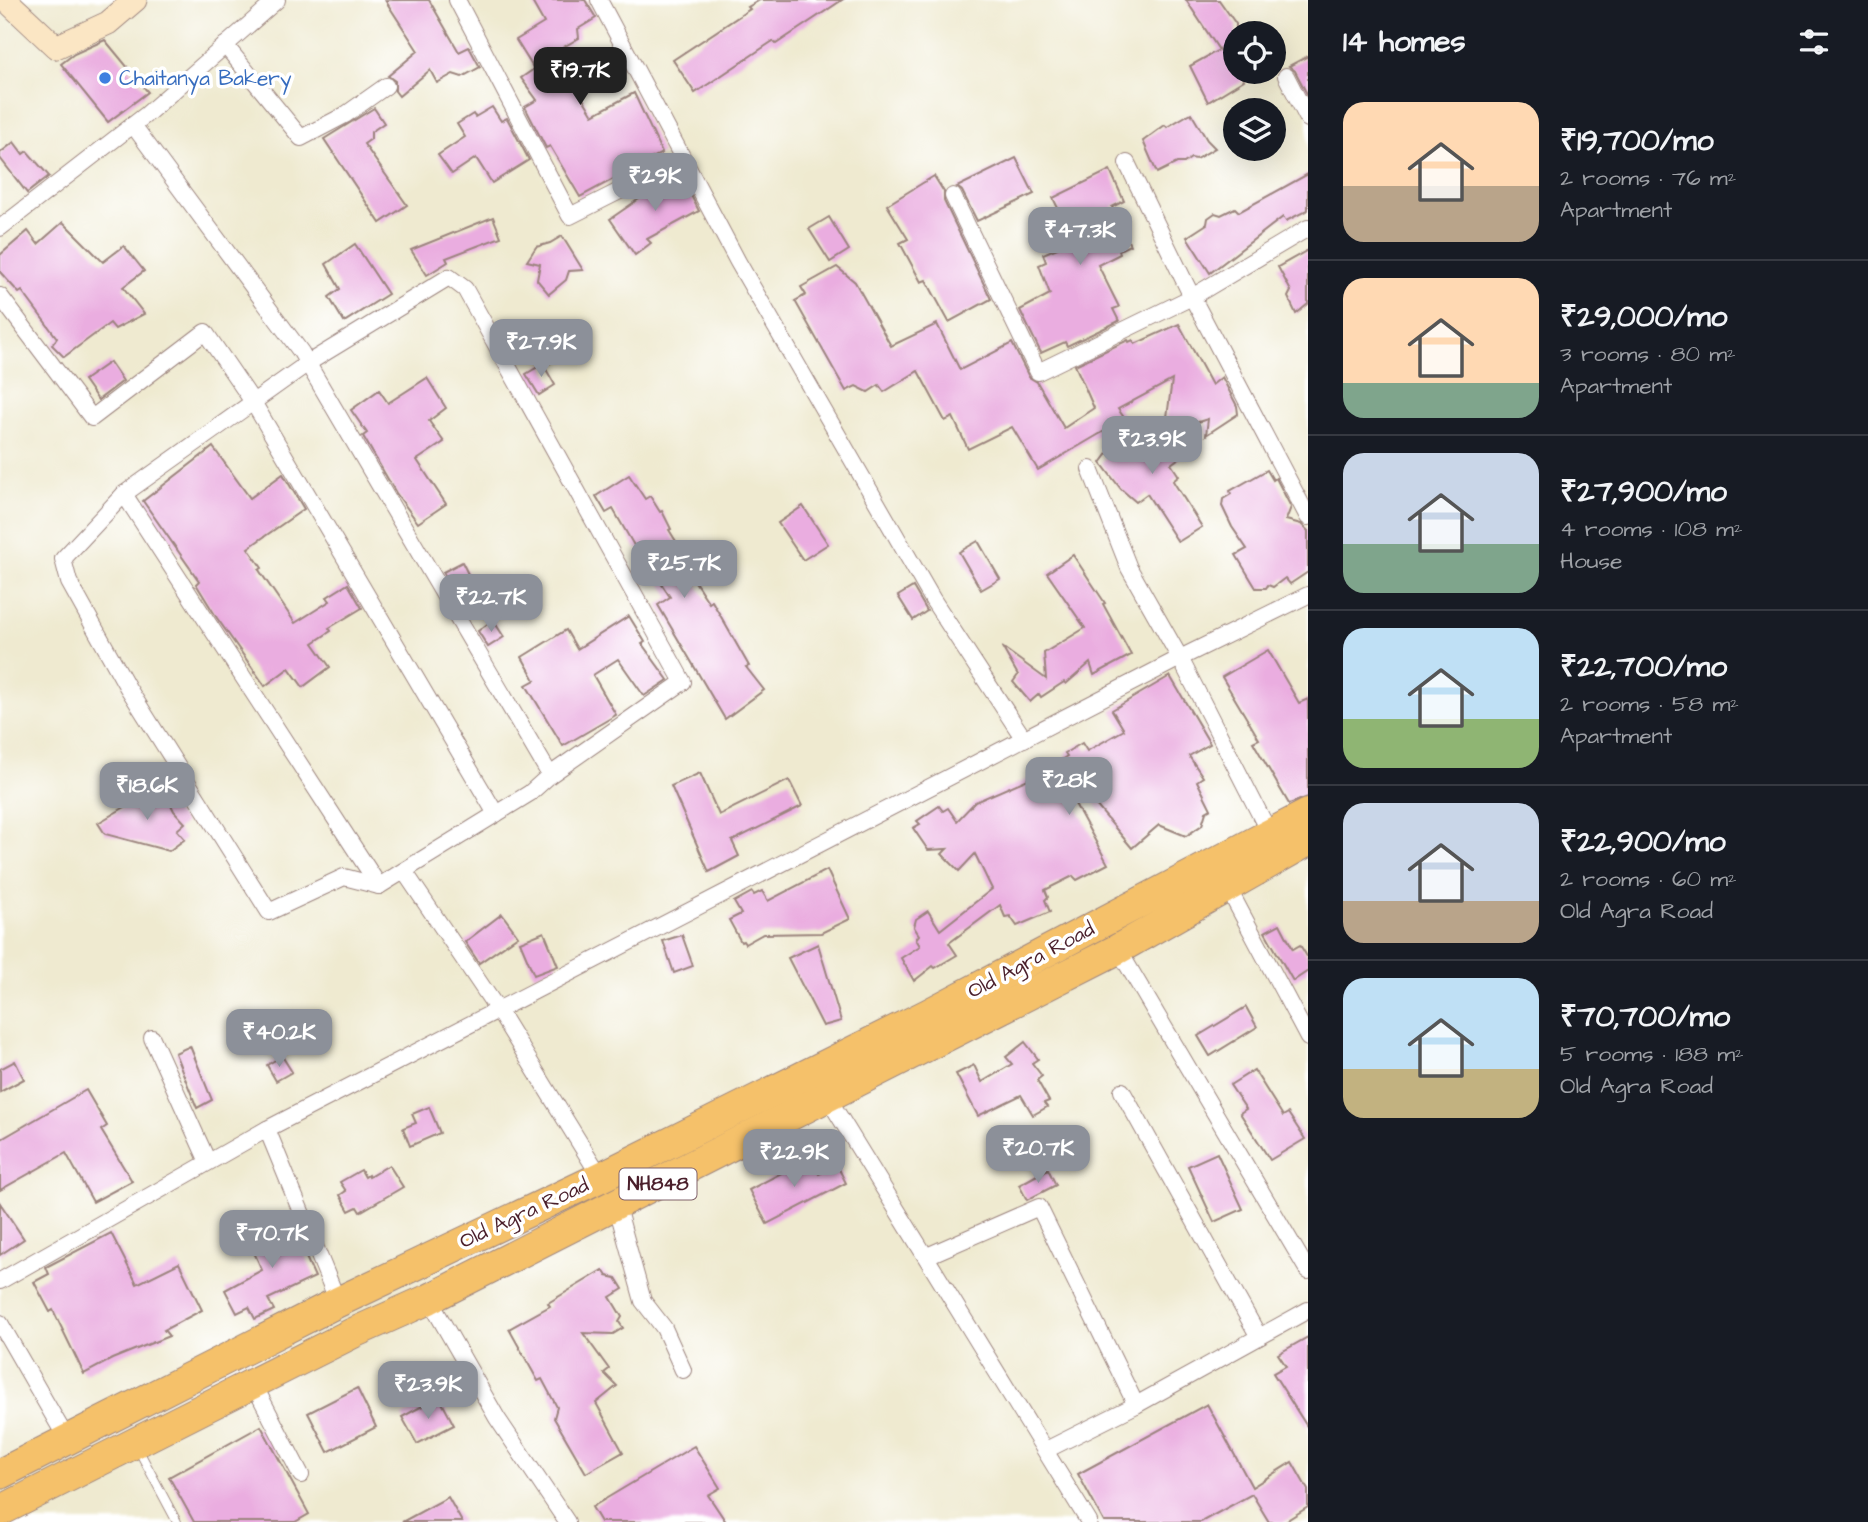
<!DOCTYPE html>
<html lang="en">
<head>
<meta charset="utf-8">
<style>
	body { margin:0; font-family:"Architects Daughter",sans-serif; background:#242831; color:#f1f3f6; height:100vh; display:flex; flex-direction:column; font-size:26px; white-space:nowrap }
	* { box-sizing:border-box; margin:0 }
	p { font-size:23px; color:#9ea1a6 }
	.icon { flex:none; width:38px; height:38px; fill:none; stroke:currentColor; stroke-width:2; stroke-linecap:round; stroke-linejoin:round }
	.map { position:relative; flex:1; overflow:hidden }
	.sheet { display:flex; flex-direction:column; background:#171b24; width:560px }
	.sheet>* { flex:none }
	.tools { position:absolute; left:1223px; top:21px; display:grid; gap:14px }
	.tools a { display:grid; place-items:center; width:63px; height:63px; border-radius:50%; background:#171b24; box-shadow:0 7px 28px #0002; font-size:35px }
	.price { position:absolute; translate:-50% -60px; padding:0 16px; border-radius:14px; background:#8c9099; color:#fff; font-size:23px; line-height:46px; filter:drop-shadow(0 2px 4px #0008) }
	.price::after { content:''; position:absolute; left:50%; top:42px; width:21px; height:16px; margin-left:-10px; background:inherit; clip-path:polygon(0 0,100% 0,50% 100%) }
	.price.selected { background:#222; color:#fff }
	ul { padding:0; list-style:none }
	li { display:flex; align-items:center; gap:21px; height:175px; padding:0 35px }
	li+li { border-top:2px solid #363941 }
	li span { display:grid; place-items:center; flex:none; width:196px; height:140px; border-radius:21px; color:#555 }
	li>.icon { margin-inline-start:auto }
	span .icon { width:84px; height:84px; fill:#fffc; stroke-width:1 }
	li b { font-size:30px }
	h2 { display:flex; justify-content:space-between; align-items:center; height:84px; padding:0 35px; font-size:30px }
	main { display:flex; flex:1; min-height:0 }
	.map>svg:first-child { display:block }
	.building { fill:#eaade0 }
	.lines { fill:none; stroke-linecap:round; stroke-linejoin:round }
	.lane-casing { stroke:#9c847e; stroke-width:10 }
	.street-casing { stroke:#9c847e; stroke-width:18 }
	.secondary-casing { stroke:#9c847e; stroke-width:25 }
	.highway-casing { stroke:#9c847e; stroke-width:32 }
	.lane { stroke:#fff; stroke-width:8 }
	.street { stroke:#fff; stroke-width:16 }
	.secondary { stroke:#fbe6c4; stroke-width:23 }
	.highway { stroke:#f5c16b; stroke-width:30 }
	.shop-dot { fill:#3f7fe0; stroke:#fff; stroke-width:2.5 }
	.labels { text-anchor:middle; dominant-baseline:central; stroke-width:7; stroke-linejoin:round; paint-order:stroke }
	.shield { fill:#fff; stroke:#80626b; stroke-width:2 }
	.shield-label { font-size:19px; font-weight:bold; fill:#4a1f2b }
	.shop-label { font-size:21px; fill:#366cbe; stroke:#fff; text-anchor:start }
	.street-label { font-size:21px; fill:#4a1f2b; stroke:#fff }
</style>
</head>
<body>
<main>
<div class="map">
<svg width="1308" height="1522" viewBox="0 0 1308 1522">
	<rect width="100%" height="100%" fill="#fff"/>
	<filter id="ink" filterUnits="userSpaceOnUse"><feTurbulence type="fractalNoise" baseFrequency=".0143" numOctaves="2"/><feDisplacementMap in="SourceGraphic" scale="14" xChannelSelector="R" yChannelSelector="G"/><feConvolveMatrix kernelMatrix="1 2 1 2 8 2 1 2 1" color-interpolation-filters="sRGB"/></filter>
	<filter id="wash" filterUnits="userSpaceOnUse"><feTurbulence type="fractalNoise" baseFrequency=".00686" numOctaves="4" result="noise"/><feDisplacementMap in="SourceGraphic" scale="28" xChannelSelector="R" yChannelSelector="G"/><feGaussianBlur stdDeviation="1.57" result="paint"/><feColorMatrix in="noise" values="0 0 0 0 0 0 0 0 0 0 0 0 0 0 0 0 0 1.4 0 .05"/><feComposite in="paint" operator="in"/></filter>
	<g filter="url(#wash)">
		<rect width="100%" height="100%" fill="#efead0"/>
		<g id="blocks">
			<g class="building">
				<polygon points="385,0 429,0 459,52 469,47 480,67 462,77 453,74 437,83 430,70 399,96 395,91 395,81 388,76 418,51"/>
				<polygon points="531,0 585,0 596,18 578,29 579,38 550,55 569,81 571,79 593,115 634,93 662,153 580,197 550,146 546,148 525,107 537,100 521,78 534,69 516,40 544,23"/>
				<polygon points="760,0 842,0 776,44 773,41 695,93 673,60 750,9 748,7"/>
				<polygon points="1186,0 1219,0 1236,24 1236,72 1239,72 1244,80 1208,102 1190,66 1219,50"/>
				<polygon points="105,40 148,92 108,122 61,64 74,54"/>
				<polygon points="1308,56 1308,96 1295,71 1289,66"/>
				<polygon points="492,107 501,121 507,118 529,160 492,183 476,158 452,174 438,155 465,137 457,124 473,114 475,117"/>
				<polygon points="374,108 384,123 371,132 371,139 364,144 407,205 380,223 324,139"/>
				<polygon points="1191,113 1207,140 1215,148 1196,159 1191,158 1184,163 1177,163 1157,173 1143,141 1165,125 1167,127"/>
				<polygon points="14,142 23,154 27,151 49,176 27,193 0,158 0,153"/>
				<polygon points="1016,158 1034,194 977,221 962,191 957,187"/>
				<polygon points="1110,170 1124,201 1112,207 1130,245 1119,250 1120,254 1098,265 1119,307 1113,309 1119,321 1067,346 1065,342 1041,353 1020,310 1050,294 1039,265 1046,262 1043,254 1074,241 1053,198"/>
				<polygon points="1308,174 1308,210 1286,221 1283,217 1210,273 1187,237 1207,224 1208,218 1215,213 1221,215 1235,208 1239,212"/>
				<polygon points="674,175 676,179 681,176 699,211 647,239 651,243 635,255 610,219"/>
				<polygon points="934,176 944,192 944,201 991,299 949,322 926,280 921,282 900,243 908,239 887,205"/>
				<polygon points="493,217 501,237 446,258 448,262 427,275 411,250"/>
				<polygon points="829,217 849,250 830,262 809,229"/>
				<polygon points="63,222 103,262 124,246 144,271 123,287 144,314 115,329 110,323 64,357 52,345 57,338 22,291 19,293 0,272 0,255 28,231 38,244"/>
				<polygon points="562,236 583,270 569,271 566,280 549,294 537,280 540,264 527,261 536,247 550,243"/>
				<polygon points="355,244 388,294 344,322 329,297 340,289 326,264"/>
				<polygon points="1308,250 1308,304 1296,314 1288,297 1291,291 1278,267"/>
				<polygon points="837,267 855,282 891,346 937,324 960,370 1012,343 1029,377 1037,382 1064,428 1094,408 1075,365 1128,340 1129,342 1133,340 1135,344 1179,324 1212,385 1222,377 1237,406 1238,414 1206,435 1208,419 1165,432 1172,380 1118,409 1125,419 1038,470 1012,427 968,449 953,417 945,421 918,371 884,392 879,385 868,392 856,386 846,391 795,301 806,295 801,287"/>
				<polygon points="549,329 565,353 550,363 534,339"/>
				<polygon points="110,362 123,381 98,400 84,380"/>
				<polygon points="543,364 555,385 539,395 526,374"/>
				<polygon points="427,378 446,408 429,421 444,442 417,460 446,504 418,523 396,493 363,436 367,433 351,410 379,390 388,403"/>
				<polygon points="1159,423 1182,456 1171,464 1179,476 1173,481 1202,527 1178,542 1147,494 1136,502 1121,489 1101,463 1129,425 1137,437"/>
				<polygon points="213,447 250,498 283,474 304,509 248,548 262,568 259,570 295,623 330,601 327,597 348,584 362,608 329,628 331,631 313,643 330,667 303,687 289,668 265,686 217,618 196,584 199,581 143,501"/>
				<polygon points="1267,470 1273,480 1276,478 1291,507 1286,520 1301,524 1308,531 1308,572 1290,584 1285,578 1273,587 1268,585 1266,588 1256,588 1236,555 1247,549 1232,527 1222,506 1223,499 1231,494 1230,491"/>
				<polygon points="629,475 645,499 650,496 660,512 662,511 671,529 669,530 684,554 679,557 709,603 712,601 749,666 746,667 764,690 725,719 658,605 670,597 638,548 636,549 613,509 606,513 596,496"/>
				<polygon points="803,506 828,544 803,560 778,523"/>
				<polygon points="978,541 1000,579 981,590 959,552"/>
				<polygon points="1073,555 1105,603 1103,604 1131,655 1094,675 1090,663 1066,684 1064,682 1041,697 1039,694 1030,702 1013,682 1018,675 1002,647 1046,679 1044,653 1085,628 1047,573"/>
				<polygon points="462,562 479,596 462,604 443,572"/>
				<polygon points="913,587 927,611 913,620 898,596"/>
				<polygon points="629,616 645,642 642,644 668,680 644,696 618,659 593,675 616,715 563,746 526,685 535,680 522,657 566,630 577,649"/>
				<polygon points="493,620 504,637 488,647 478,631"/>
				<polygon points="1268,650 1299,703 1308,699 1308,797 1289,804 1253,742 1259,739 1222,677"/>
				<polygon points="1170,676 1210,744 1189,756 1203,777 1197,781 1211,809 1206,812 1202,825 1186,836 1159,825 1132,848 1070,774 1062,780 1108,864 1077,880 1073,876 1045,890 1048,897 1045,900 1050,912 1017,926 1010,916 1005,917 1000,905 949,943 957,955 935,968 933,966 914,981 901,958 920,946 916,939 919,935 914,927 916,919 928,911 940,930 992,889 975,854 959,871 942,854 947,849 928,850 913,828 920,824 917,821 939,806 943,811 948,808 957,821 975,802 1042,773 1067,756 1065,753 1082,743 1087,751 1124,730 1112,710"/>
				<polygon points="700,773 719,815 789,780 802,806 732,841 739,856 709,872 671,786"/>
				<polygon points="157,788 158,791 163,788 174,811 185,823 177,830 185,839 169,851 105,834 98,823"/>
				<polygon points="827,870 850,919 821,933 763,934 745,944 743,941 741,942 729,920 741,914 734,902 752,892 754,895 762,891 768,901"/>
				<polygon points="502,914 518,936 479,963 465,942"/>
				<polygon points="1280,924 1293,949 1300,945 1308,958 1308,971 1293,981 1265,932"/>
				<polygon points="544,932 558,966 534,975 520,942"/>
				<polygon points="682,935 693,966 674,973 663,941"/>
				<polygon points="818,944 841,1021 823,1026 788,958"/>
				<polygon points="1246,1007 1257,1027 1210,1056 1198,1036"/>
				<polygon points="1025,1042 1038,1059 1032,1063 1042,1076 1037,1080 1049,1101 1044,1103 1047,1107 1033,1115 1021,1095 978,1116 956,1074 974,1065 982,1082 1012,1064 1006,1057"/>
				<polygon points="190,1046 212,1100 197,1108 175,1053"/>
				<polygon points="282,1056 292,1072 276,1081 267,1065"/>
				<polygon points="15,1061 24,1079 0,1092 0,1069"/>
				<polygon points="1254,1070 1283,1116 1288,1113 1305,1139 1270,1160 1240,1113 1246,1109 1230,1085"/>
				<polygon points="86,1090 107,1126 101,1130 132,1181 93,1202 66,1153 0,1190 0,1140"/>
				<polygon points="429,1107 440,1133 410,1146 403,1128 416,1123 412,1114"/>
				<polygon points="1217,1153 1243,1209 1214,1222 1188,1166"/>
				<polygon points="810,1158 819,1174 837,1165 846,1183 767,1224 749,1190"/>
				<polygon points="389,1165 403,1187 360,1212 357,1207 349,1211 340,1195 346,1191 340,1182 361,1170 365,1177 368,1175 369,1177"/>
				<polygon points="1048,1169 1056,1185 1027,1200 1019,1185"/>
				<polygon points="0,1203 24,1239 0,1255"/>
				<polygon points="289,1220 315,1277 268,1299 274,1310 255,1319 249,1307 237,1313 225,1290 262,1270 248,1239"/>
				<polygon points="111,1233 137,1284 179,1263 202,1310 164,1330 169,1336 112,1359 84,1374 53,1310 50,1312 34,1282 49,1274 46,1267"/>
				<polygon points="603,1270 607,1276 616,1278 623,1289 610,1297 622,1317 619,1322 623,1328 613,1334 583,1333 609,1369 604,1373 617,1386 596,1403 623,1452 586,1473 554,1418 557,1407 542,1379 538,1381 509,1329 550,1306 548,1303"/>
				<polygon points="1308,1337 1308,1428 1273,1373 1286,1366 1278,1354"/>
				<polygon points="357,1388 376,1427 328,1452 308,1413"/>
				<polygon points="439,1397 454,1425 417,1444 402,1417"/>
				<polygon points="1207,1404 1252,1487 1292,1462 1308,1490 1308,1507 1284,1522 1269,1522 1252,1494 1201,1522 1104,1522 1078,1474"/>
				<polygon points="261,1426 309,1514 295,1522 194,1522 169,1477"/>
				<polygon points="694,1446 720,1488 708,1495 726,1522 601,1522 592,1507"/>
				<polygon points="448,1497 462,1522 402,1522"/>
			</g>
		</g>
	</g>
	<g filter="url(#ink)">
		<use href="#blocks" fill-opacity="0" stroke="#9c847e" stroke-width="2"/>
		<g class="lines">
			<g class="lane-casing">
				<polyline id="lane" points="137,1447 177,1522"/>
			</g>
			<g class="street-casing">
				<g id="street">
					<polyline points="457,0 570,216 683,159"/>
					<polyline points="599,0 738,262 933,600 1024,739"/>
					<polyline points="225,45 301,138 345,115 386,86"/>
					<polyline points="1286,76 1308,119"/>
					<polyline points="133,125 301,352 550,775"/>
					<polyline points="953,196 1038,372 1192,297 1127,163"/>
					<polyline points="0,228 147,114 277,0"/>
					<polyline points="1308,228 1192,297 1308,517"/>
					<polygon points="449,277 465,289 683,682 550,775 530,793 379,886 344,877 269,912 128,688 69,582 63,559 124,494 308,363"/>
					<polyline points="0,296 92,418 205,332 253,402 496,814"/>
					<polyline points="1090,469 1129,568 1180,658 1273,840"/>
					<polyline points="124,494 379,886"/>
					<polyline points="404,871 498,1010 603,1181"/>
					<polyline points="1227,886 1308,1038"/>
					<polyline points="1118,949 1308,1271"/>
					<polyline points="152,1038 208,1162"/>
					<polyline points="1122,1091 1259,1337"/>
					<polyline points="828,1098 1089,1522"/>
					<polyline points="267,1129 1180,658 1308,595"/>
					<polyline points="615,1200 643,1301 664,1328 683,1370"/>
					<polyline points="927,1256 1039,1207 1136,1405"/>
					<polyline points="0,1281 267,1129 338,1302"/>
					<polyline points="429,1299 497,1418 567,1522"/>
					<polyline points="0,1323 68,1441"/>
					<polyline points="253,1383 301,1475"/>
					<polyline points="1046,1450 1136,1405 1308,1310"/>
				</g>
			</g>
			<g class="secondary-casing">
				<polyline id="secondary" points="6,0 56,47 108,23 135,0"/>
			</g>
			<g class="highway-casing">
				<g id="highway">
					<polyline points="0,1474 338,1302 601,1177 928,1014 1308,814"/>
					<polyline points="0,1511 353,1333 429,1299 1118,949 1308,841"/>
				</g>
			</g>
			<use href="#lane" class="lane"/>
			<use href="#street" class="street"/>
			<use href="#secondary" class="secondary"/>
			<use href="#highway" class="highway"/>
		</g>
	</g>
	<circle class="shop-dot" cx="105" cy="78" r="7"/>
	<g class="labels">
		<rect class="shield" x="619.5" y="1168.5" width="77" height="31" rx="5"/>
		<g class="shield-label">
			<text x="658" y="1184">NH848</text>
		</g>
		<g class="shop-label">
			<text x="119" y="78">Chaitanya Bakery</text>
		</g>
		<g class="street-label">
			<text transform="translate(1031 960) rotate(-28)">Old Agra Road</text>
			<text transform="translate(524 1213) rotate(-25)">Old Agra Road</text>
		</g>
	</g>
</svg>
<div class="tools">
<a><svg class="icon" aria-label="locate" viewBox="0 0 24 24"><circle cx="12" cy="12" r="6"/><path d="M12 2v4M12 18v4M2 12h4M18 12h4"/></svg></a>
<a><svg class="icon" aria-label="layers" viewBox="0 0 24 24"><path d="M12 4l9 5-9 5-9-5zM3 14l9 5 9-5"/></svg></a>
</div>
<b class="price selected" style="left:580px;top:107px">₹19.7K</b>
<b class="price" style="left:655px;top:213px">₹29K</b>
<b class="price" style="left:1080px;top:267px">₹47.3K</b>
<b class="price" style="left:541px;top:379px">₹27.9K</b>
<b class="price" style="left:1152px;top:476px">₹23.9K</b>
<b class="price" style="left:684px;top:600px">₹25.7K</b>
<b class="price" style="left:491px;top:634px">₹22.7K</b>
<b class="price" style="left:1069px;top:817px">₹28K</b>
<b class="price" style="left:147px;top:822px">₹18.6K</b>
<b class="price" style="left:279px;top:1069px">₹40.2K</b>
<b class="price" style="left:1038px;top:1185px">₹20.7K</b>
<b class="price" style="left:794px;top:1189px">₹22.9K</b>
<b class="price" style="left:272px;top:1270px">₹70.7K</b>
<b class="price" style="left:428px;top:1421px">₹23.9K</b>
</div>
<section class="sheet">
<h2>14 homes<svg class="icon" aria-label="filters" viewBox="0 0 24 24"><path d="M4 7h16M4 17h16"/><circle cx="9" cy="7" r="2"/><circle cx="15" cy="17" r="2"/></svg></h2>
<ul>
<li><span style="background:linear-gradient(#ffd9b3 60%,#b9a48a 0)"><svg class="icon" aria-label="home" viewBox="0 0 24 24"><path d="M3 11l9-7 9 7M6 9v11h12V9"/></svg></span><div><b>₹19,700/mo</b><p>2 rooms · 76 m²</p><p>Apartment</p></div></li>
<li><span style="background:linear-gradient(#ffd9b3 75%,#7fa58c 0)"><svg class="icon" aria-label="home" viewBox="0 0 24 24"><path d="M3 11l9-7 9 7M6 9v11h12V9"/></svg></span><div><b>₹29,000/mo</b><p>3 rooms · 80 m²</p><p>Apartment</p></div></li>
<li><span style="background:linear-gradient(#c9d6e8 65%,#7fa58c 0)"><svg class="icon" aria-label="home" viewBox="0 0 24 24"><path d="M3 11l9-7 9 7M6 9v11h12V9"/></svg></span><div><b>₹27,900/mo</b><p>4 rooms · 108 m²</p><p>House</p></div></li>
<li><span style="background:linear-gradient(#bfe0f5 65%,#8fb573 0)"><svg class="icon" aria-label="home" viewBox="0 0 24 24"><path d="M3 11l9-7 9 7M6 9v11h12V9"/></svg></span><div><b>₹22,700/mo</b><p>2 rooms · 58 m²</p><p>Apartment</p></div></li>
<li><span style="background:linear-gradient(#c9d6e8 70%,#b9a48a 0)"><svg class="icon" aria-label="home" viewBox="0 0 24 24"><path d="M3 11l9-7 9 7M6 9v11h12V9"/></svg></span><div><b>₹22,900/mo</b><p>2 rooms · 60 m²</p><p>Old Agra Road</p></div></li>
<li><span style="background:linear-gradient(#bfe0f5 65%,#c2b280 0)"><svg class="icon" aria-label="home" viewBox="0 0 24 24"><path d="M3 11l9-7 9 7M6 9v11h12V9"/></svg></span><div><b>₹70,700/mo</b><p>5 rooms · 188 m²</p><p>Old Agra Road</p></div></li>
</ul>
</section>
</main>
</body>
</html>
